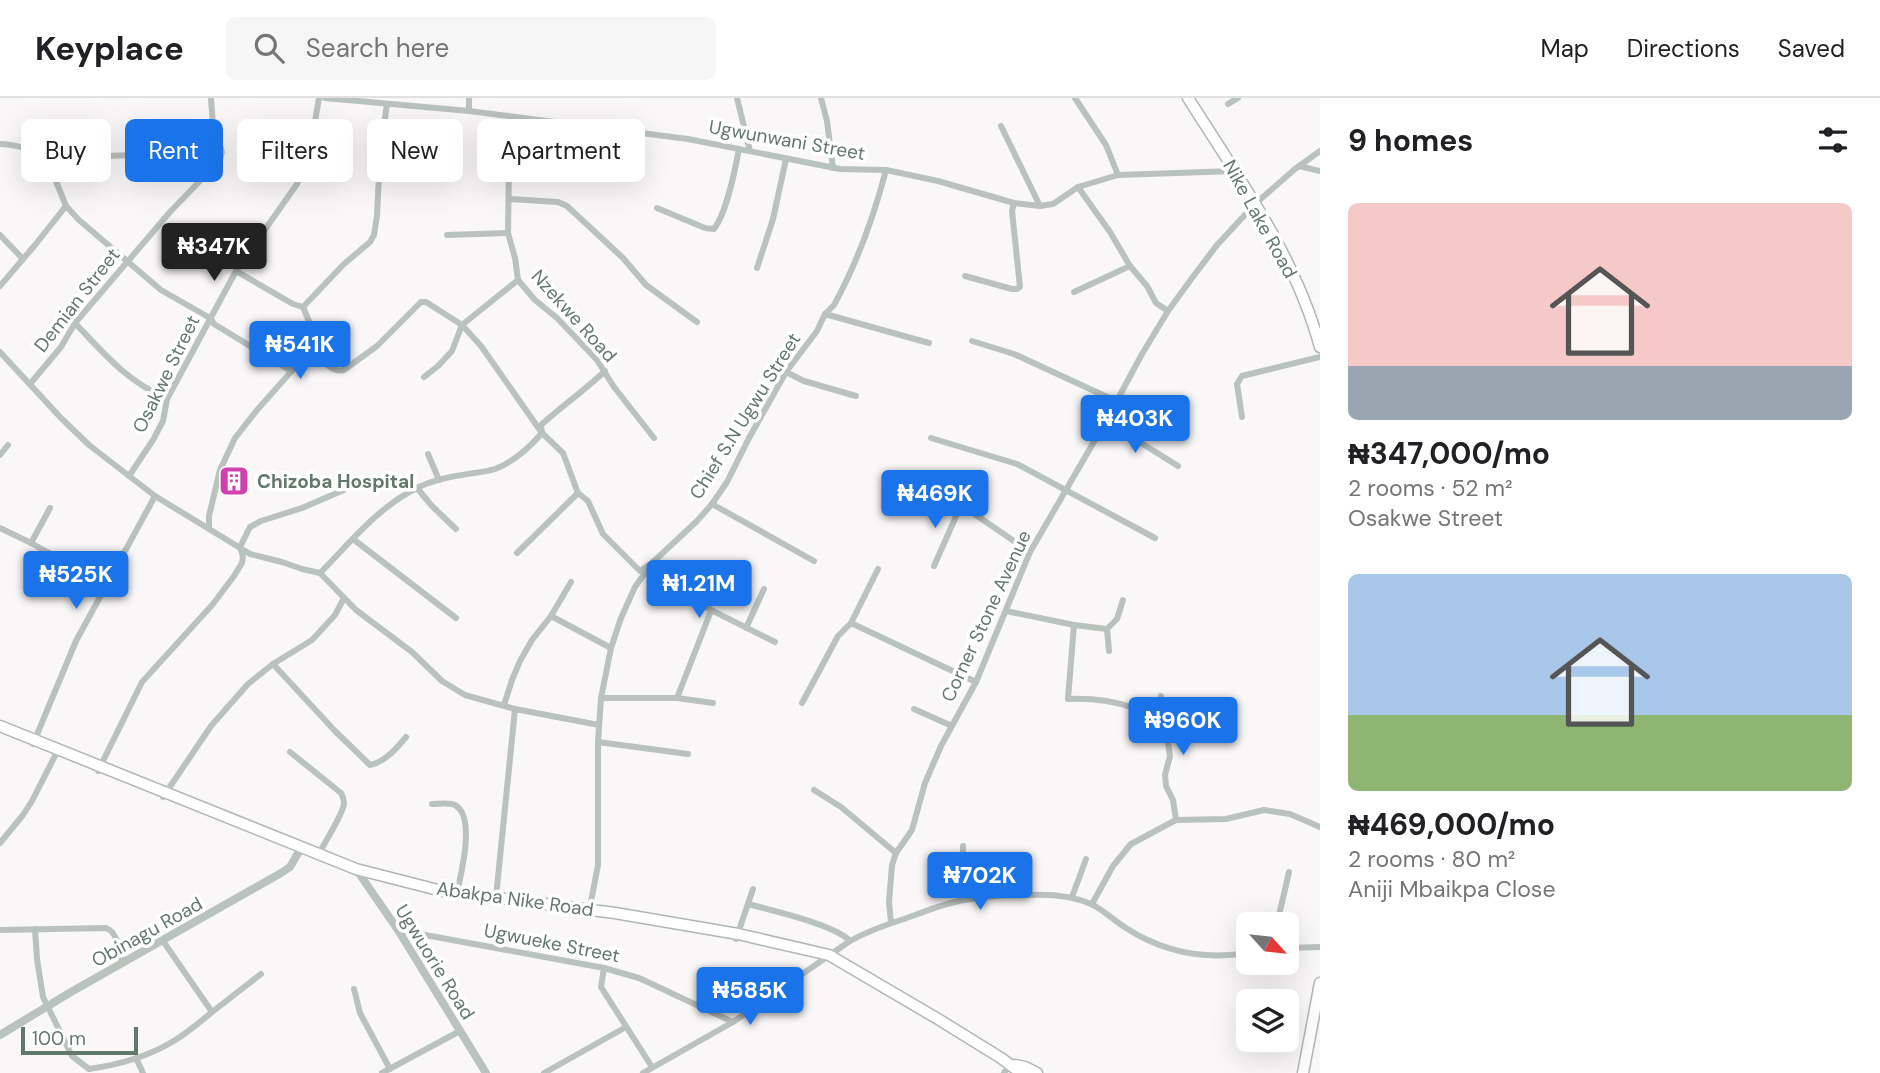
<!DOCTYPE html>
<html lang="en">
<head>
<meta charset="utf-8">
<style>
	body { margin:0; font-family:"DM Sans",sans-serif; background:#f6f6f6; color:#202124; height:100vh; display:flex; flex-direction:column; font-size:26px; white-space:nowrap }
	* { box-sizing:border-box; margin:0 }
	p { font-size:23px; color:#757577 }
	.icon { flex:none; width:38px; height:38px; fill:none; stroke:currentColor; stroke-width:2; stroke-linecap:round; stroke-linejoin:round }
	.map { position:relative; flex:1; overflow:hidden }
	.side { display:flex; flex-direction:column; background:#fff; width:560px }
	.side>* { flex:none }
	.banner { position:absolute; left:21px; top:21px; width:665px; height:63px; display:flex; gap:14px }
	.needle { width:46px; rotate:117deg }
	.fabs { position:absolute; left:1236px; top:814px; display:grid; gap:14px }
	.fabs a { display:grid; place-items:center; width:63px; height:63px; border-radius:10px; background:#fff; box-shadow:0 7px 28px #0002; font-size:35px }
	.scale { position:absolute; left:21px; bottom:18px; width:117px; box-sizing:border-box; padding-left:7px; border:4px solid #63786d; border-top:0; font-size:19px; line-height:24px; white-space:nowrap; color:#63786d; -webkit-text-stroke:5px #fff; paint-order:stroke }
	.price { position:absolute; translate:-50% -60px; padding:0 16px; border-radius:7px; background:#1a73e8; color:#fff; font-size:23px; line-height:46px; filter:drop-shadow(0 2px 4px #0008) }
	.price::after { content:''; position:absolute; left:50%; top:42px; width:21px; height:16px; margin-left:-10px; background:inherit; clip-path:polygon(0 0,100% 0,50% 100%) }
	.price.on { background:#222; color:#fff }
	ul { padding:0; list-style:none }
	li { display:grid; align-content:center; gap:14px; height:371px; padding:0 28px }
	li span { display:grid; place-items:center; height:217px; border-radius:10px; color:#555 }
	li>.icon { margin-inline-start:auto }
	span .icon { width:126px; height:126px; fill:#fffc; stroke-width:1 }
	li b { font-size:30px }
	h2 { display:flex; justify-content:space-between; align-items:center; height:84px; padding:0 28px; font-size:30px }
	.chip { padding:0 24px; border-radius:10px; background:#fff; box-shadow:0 7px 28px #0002; font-size:24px; line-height:63px }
	.chip.on { background:#1a73e8; color:#fff }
	header { display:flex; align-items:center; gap:42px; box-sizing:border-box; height:98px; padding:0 35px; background:#fff; border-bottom:2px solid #e0e0e0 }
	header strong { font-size:33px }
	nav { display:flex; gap:38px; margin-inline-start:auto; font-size:24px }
	.search { width:490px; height:63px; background:#f6f6f6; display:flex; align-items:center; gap:18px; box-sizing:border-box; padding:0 24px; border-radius:10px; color:#757577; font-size:26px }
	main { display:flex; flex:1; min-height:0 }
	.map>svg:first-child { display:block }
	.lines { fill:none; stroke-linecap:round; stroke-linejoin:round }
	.primary-casing { stroke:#afb7b3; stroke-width:13 }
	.minor { stroke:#bac2be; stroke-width:6 }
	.tertiary { stroke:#bac2be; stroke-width:8 }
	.primary { stroke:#fff; stroke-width:10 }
	.labels { text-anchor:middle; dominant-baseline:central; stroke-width:7; stroke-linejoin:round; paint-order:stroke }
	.street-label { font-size:19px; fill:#63786d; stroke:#fff }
	.poi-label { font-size:19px; font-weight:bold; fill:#63786d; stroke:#fff; text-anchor:start }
</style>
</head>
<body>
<header>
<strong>Keyplace</strong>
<div class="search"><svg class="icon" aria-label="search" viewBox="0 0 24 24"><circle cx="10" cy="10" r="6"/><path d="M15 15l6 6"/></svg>Search here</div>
<nav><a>Map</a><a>Directions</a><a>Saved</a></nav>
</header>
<main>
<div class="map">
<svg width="1320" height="975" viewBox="0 0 1320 975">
	<rect width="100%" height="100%" fill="#f9f7f7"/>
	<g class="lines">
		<g class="primary-casing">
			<g id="primary">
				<path d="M 1188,0 C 1238,79 1295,157 1320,249"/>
				<polyline points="0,628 356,771 442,793 615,815 738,836 829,857 938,921 1001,960 1021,975"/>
				<polyline points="1015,967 1025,969 1037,975"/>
				<polyline points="1303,975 1320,885"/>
			</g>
		</g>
		<g class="minor">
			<polyline points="325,0 469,13 688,41 840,71 886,72 938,83 1014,105 1040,108 1053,106 1078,89 1118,77 1235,73"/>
			<polyline points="737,0 750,53"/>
			<polyline points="821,0 827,23 833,70"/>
			<polyline points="1075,0 1106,47 1118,77"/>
			<polyline points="1228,6 1238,0"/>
			<polyline points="469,13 469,0"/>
			<polyline points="513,19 509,66 508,135 515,160 518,182 535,202 557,220 597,262 614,289 654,340"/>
			<polyline points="1001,28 1040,108"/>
			<path d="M 0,46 C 15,46 29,52 44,54 C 83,59 122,59 161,55"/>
			<polyline points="44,54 66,108 79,122 161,192 210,220 214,226 291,273"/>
			<polyline points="1299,68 1320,73"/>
			<polyline points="1078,89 1110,134 1130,168 1147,188 1156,205 1168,213"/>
			<polyline points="510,101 558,104 567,108 623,160 646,187 697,224"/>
			<path d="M 657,110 L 705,130 L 714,131 C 727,114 735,72 739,51"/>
			<polyline points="0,137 23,161"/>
			<polyline points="447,137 508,135"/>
			<polyline points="757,170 773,121 786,61"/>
			<polyline points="236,173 293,206 303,209"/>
			<polyline points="965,178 1012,191 1017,191 1020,189 1012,113 1014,105"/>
			<polyline points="0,188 35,147 66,108"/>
			<polyline points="1074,194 1130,168"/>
			<polyline points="825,216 929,245"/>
			<path d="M 75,225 C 106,258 126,282 167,301"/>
			<polyline points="972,243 1014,256 1116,303"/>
			<polyline points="314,248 311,228 303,209 344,166 370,144 374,137 377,118 380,56 387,6"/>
			<polyline points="0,254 61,320 89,347 155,398 250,456 282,464 302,471 320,475 356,512 412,554 442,583 465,597 515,611 599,627"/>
			<polyline points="786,274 804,283 856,298"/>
			<polyline points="424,279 438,268 452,253 462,227 518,182"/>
			<polyline points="30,286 61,249 75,225 128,163 170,114 220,62 222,54 213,28 211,0"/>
			<polyline points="1242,319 1237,286 1242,278 1320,259"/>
			<polyline points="1106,323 1178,368"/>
			<polyline points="931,340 1017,366 1155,440"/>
			<polyline points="428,356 439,382"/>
			<polyline points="0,357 8,347"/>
			<path d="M 129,378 L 153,342 L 163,323 L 167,301 L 236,173 L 297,86 C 310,59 314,29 319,0"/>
			<polyline points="896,381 933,393 957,404 1030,454"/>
			<polyline points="417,390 432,408 456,431"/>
			<polyline points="712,406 814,463"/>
			<polyline points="0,430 31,445 105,486"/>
			<path d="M 209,430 L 209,418 L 220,372 L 235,340 L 257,312 L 314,248 C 322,259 329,276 344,272 L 377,248 L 421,204 L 426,204 L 462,227 L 481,248 L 542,335 L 563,355 L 578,395 L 588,403 L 603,436 L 640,473 L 652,465 L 673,493 L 775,544"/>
			<polyline points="353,441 456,520"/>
			<polyline points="31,445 50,410"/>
			<polyline points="517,455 578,395"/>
			<polyline points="934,468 961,407"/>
			<path d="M 320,475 C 350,445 378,409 417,390 C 434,381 455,378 474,375 C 481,374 489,373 495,371 C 513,364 530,349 542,335 L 541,327 C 562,308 585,292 605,273"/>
			<polyline points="711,513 677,600 713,605"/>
			<polyline points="1006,513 1074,527 1107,531 1117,521 1123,502"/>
			<polyline points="551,518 611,550"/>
			<polyline points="851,525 976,584"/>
			<path d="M 1074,527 L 1068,601 C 1092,600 1111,602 1134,610"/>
			<polyline points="746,530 764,491"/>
			<polyline points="1107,531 1109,553"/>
			<path d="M 273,566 L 335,633 L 370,667 C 385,664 397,650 406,639"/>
			<polyline points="1161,598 1170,658 1165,677 1166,688 1173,702 1176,722"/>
			<polyline points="601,600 677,600"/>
			<polyline points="802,605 838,538 851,525 878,471"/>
			<polyline points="504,607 512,582 520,563 532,542 551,518 571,484"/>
			<polyline points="914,611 952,628"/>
			<polyline points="598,644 688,656"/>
			<polyline points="33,646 76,543 155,398"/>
			<path d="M 290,654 L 341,695 C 343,699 344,700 344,706 C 342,718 325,744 318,757"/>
			<polyline points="98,673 142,584 213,506 234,478 242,465 243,459 240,449 250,429 261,423 302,410 367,382"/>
			<polyline points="814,692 841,709 896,755"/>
			<polyline points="163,699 211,628 248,586 273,566 312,542 335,517 344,500"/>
			<path d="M 432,706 C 439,706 449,704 455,707 C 476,718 461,776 457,795"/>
			<polyline points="0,745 23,717 32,703 58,652"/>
			<polyline points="496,799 515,611"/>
			<polyline points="1072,799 1086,761"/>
			<polyline points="962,802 963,748"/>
			<path d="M 748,806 C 771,812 835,827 850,843"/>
			<polyline points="1092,806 1113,768 1131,746 1176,722 1226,721 1264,712 1290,716 1320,729"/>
			<path d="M 589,814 L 598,767 L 598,644 L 601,600 L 611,550 L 621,520 L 635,489 L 652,465 L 697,423 L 712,406 L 727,384 L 749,340 L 786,274 L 817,233 L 825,216 L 834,207 C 857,165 874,118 886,72"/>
			<polyline points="891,825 889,804 892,767 896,755 912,732 925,685 941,648 976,584 1030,454 1106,323 1142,256 1168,213 1192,180 1217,147 1255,106 1295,71 1320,53"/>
			<polyline points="1277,826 1289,774"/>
			<path d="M 35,831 L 37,861 L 43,899 L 72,958 L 89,971 C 117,967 147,959 172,944 C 186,936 199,925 212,914 L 163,843"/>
			<path d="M 0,832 L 106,830 C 118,834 119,853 122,865"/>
			<polyline points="398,832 604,870 639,880 733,924"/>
			<polyline points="736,841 753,791"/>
			<polyline points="1286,850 1320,849"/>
			<polyline points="604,870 601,889 652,969"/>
			<polyline points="354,891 360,915 390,971"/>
			<polyline points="212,914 261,876"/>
			<polyline points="136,960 143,975"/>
			<polyline points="382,975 460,933"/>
			<polyline points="544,975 626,929"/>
			<path d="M 643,975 L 733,924 L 850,843 C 868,833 885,827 904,821 C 924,814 944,805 965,802 C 986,798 1007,797 1029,797 C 1050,796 1071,797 1091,806 C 1104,812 1114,823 1126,830 C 1163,854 1204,862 1248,855"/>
			<polyline points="1004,975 1006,972"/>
		</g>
		<g class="tertiary">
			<polyline points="356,771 398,832 486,975"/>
			<polyline points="0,937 71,894 281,775 290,769 301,750"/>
		</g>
		<use href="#primary" class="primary"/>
	</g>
	<defs>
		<g id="building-square" transform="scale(1.575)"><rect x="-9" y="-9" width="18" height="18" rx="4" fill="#d040ae" stroke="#fff"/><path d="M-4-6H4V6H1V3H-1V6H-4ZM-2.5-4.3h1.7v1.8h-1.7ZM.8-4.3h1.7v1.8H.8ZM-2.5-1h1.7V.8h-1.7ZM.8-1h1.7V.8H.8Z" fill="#fff"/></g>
	</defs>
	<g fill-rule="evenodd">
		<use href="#building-square" x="234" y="383"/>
	</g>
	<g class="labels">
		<g class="street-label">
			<text transform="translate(787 42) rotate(10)">Ugwunwani Street</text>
			<text transform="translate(1260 121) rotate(61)">Nike Lake Road</text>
			<text transform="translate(77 202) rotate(-52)">Demian Street</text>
			<text transform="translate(574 218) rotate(48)">Nzekwe Road</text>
			<text transform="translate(166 276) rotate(-64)">Osakwe Street</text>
			<text transform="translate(745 318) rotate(-58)">Chief S.N Ugwu Street</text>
			<text transform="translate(986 518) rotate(-65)">Corner Stone Avenue</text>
			<text transform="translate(515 801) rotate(8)">Abakpa Nike Road</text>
			<text transform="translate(147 834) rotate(-29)">Obinagu Road</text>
			<text transform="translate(552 845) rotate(11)">Ugwueke Street</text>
			<text transform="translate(435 864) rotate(58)">Ugwuorie Road</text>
		</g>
		<g class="poi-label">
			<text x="257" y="383">Chizoba Hospital</text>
		</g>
	</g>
</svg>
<div class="fabs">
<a><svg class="needle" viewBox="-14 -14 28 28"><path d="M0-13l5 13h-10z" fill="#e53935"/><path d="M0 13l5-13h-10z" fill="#757577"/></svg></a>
<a><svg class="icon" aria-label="layers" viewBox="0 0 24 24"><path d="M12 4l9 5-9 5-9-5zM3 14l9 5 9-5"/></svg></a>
</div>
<div class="scale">100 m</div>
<b class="price on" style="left:214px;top:185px">₦347K</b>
<b class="price" style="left:300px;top:283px">₦541K</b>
<b class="price" style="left:1135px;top:357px">₦403K</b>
<b class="price" style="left:935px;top:432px">₦469K</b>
<b class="price" style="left:76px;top:513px">₦525K</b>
<b class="price" style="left:699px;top:522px">₦1.21M</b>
<b class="price" style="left:1183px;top:659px">₦960K</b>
<b class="price" style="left:980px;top:814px">₦702K</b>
<b class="price" style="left:750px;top:929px">₦585K</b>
<div class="banner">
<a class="chip">Buy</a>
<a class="chip on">Rent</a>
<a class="chip">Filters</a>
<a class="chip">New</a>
<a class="chip">Apartment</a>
</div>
</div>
<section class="side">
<h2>9 homes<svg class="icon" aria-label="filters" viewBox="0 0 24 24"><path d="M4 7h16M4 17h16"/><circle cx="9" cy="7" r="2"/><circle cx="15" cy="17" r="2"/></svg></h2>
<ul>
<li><span style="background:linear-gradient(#f6c9c9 75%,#9aa5b1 0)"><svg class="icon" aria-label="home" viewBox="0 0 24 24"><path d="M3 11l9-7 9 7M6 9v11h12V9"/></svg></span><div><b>₦347,000/mo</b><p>2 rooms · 52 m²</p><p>Osakwe Street</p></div></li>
<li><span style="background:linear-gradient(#a9c7e8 65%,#8fb573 0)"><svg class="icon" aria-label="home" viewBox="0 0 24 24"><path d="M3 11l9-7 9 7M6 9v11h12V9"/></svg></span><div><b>₦469,000/mo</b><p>2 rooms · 80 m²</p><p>Aniji Mbaikpa Close</p></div></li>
</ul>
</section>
</main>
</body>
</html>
